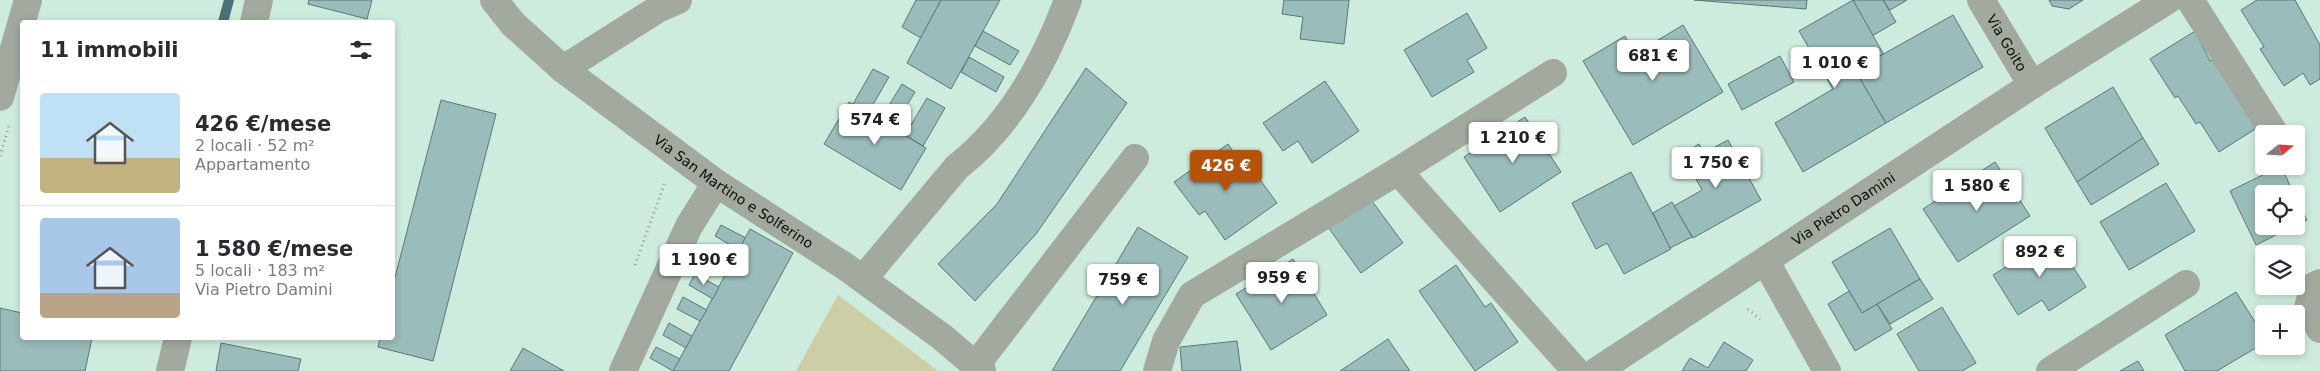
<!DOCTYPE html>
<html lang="it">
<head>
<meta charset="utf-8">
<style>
	body { margin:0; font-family:"DejaVu Sans",sans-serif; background:#f7f7f7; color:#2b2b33; height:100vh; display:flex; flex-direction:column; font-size:19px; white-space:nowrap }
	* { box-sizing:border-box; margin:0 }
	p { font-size:16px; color:#7c7c81 }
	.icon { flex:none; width:28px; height:28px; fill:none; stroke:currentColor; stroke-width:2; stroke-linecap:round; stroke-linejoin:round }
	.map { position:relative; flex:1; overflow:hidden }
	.details { position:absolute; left:20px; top:20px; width:375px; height:320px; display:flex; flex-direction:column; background:#fff; border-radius:5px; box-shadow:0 2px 8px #0003 }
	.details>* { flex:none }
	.needle { width:32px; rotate:72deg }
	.buttons { position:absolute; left:2255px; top:125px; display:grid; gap:10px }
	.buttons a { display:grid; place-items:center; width:50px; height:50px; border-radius:5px; background:#fff; box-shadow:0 2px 8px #0003; font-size:25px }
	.price { position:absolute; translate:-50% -42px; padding:0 11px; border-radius:5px; background:#fff; color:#222; font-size:16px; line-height:32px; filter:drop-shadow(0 1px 2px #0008) }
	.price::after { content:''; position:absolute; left:50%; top:30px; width:15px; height:11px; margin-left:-8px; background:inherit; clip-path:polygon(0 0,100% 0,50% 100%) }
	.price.active { background:#b45309; color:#fff }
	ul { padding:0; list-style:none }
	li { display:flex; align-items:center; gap:15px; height:125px; padding:0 20px }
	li+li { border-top:1px solid #e1e1e2 }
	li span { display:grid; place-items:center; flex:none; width:140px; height:100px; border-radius:5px; color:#555 }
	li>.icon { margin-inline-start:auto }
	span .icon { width:60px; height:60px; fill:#fffc; stroke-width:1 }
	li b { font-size:21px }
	h2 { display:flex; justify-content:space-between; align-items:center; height:60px; padding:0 20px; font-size:21px }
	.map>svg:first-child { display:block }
	.green { fill:#cecea6 }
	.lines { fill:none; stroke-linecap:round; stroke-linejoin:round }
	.stream { stroke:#4d7079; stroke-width:10 }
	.building { fill:#9abcba; stroke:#597977 }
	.path { stroke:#8aa195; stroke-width:3; stroke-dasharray:1 4; stroke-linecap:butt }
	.minor { stroke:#a2a99f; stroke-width:28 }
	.labels { text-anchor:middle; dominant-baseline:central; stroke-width:4.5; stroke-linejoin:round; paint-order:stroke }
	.street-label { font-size:14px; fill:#060f0a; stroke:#fff }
</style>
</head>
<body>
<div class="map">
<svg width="2320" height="371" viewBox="0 0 2320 371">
	<rect width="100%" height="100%" fill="#ceecdd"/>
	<polygon class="green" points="838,295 938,371 796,371"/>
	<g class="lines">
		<polyline class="stream" points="223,22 229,0"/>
	</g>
	<g class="building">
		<polygon points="309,0 372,0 367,19 308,4"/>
		<polygon points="916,0 941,0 921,38 902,27"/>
		<polygon points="941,0 1000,0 951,89 907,63"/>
		<polygon points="1284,0 1349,0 1344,44 1300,39 1303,17 1282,14"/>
		<polygon points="1694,0 1807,0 1806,9"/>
		<polygon points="1853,0 1883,0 1896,22 1872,36"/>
		<polygon points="1853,0 1884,55 1855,70 1886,123 1803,172 1775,123 1833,89 1799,31"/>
		<polygon points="1883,0 1907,0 1890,10"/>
		<polygon points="2049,0 2083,0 2069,9 2052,6"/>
		<polygon points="2257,0 2295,0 2320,45 2320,79 2310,85 2303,73 2284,86 2260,49 2264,47 2241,10"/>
		<polygon points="1467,13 1487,48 1467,60 1474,72 1432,97 1404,50"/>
		<polygon points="1953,15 1983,67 1886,123 1855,70"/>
		<polygon points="1683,25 1723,92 1633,145 1583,61 1625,36 1635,54"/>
		<polygon points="983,31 1019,51 1010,65 975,46"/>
		<polygon points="2195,31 2210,61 2215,58 2260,126 2219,152 2200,122 2196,124 2178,96 2175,98 2150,59"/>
		<polygon points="1780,56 1794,82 1742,110 1728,84"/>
		<polygon points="969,57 1004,77 996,92 961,72"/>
		<polygon points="1086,68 1127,103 1036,234 975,301 938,264 997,204"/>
		<polygon points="873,69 889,77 868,113 853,104"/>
		<polygon points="1325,81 1359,131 1312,163 1298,141 1283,151 1263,123"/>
		<polygon points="902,84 915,92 893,128 880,120"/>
		<polygon points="2113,87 2143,138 2077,182 2045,128"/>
		<polygon points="927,98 945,108 923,146 905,135"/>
		<polygon points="441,100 496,114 433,361 378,347 380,338 392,338 392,289"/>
		<polygon points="849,102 926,148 901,190 824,144"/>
		<polygon points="1525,117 1561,172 1500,212 1464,157"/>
		<polygon points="2143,138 2159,164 2091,205 2077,182"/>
		<polygon points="1728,140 1761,200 1693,238 1674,206 1702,190 1682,154 1699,144 1704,153"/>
		<polygon points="1228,144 1248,173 1253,170 1277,203 1225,240 1205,211 1199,215 1174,182"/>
		<polygon points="1995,162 2030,216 1958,262 1923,209"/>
		<polygon points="2281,166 2294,194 2264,194 2264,226 2294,226 2256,245 2230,191"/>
		<polygon points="1631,172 1671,249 1624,274 1607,243 1596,249 1572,203"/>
		<polygon points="2166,183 2195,231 2129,270 2100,222"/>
		<polygon points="1369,197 1403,243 1361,273 1328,227"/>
		<polygon points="2296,198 2307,220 2296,225"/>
		<polygon points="1672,202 1692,237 1670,248 1653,213"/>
		<polygon points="721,225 746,238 739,250 715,236"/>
		<polygon points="1138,227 1188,257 1120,371 1052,371"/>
		<polygon points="1890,228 1920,279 1862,313 1832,262"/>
		<polygon points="750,229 793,253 729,371 673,371"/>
		<polygon points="2054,237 2086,287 2049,311 2042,300 2018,315 1993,275"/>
		<polygon points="708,249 732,263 726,274 702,261"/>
		<polygon points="1293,259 1327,315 1271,350 1236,294"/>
		<polygon points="1456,265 1485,307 1491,303 1518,342 1475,371 1419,291"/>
		<polygon points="695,274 719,287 713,299 689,285"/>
		<polygon points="1920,279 1933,299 1890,324 1877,304"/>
		<polygon points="1849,291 1862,313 1877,304 1892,329 1855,351 1828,304"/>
		<polygon points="2236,292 2264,336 2264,343 2217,371 2185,371 2165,335"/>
		<polygon points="683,297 707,310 700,321 677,309"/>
		<polygon points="1942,307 1976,363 1962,371 1919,371 1897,334"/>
		<polygon points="0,308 22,313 22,338 92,338 85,371 0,371"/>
		<polygon points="669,323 692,336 686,348 663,335"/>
		<polygon points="1388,339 1410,371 1340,371"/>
		<polygon points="1237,341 1241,371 1182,371 1180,347"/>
		<polygon points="1724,342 1753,360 1746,371 1682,371 1690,358 1708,368"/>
		<polygon points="221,343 301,359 298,371 216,371"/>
		<polygon points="656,347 680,359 673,371 650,358"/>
		<polygon points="523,348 564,371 510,371"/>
		<polygon points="2138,361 2144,371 2120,371"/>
	</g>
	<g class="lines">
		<g class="path">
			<polyline points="0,156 9,126"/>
			<polyline points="635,265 665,182"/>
			<polyline points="1748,309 1760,319"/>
		</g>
		<g class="minor">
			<path id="s1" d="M 494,0 L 513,24 L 563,69 L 716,183 L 846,267 L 942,337 L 982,371"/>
			<path id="s2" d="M 1981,0 L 2032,85"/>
			<polyline points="2190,0 2275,134"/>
			<polyline points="254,22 259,0"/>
			<polyline points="563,69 658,9 678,0"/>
			<polyline points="0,97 28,0"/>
			<polyline points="1398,171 1576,371"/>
			<polyline points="1766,262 1827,371"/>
			<path d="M 863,279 L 957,167 C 1010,126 1045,62 1068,0"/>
			<polyline points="2320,283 2314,286 2308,308 2320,329"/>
			<polyline points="976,365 1135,158"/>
			<polyline points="170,371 178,338"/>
			<polyline points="623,371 689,226 716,183"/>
			<polyline points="1157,371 1166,341 1192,295 1398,171 1553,73"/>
			<path id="s3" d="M 1597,371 L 2032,85 L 2168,0"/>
			<polyline points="2050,371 2186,284"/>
		</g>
	</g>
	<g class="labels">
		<g class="street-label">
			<text stroke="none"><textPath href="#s2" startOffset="50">Via Goito</textPath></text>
			<text stroke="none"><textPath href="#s1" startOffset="308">Via San Martino e Solferino</textPath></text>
			<text stroke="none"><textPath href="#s3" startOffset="295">Via Pietro Damini</textPath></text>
		</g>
	</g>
</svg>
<div class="buttons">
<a><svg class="needle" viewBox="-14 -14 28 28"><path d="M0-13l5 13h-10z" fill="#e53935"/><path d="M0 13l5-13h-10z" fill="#7c7c81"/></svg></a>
<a><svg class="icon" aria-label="locate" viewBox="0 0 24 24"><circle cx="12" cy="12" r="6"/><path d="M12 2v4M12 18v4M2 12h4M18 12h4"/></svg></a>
<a><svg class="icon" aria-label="layers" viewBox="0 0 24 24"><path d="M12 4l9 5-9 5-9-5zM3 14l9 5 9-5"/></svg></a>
<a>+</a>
</div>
<b class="price" style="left:1653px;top:82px">681 €</b>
<b class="price" style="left:1835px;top:89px">1 010 €</b>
<b class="price" style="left:875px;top:146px">574 €</b>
<b class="price" style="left:1513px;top:164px">1 210 €</b>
<b class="price" style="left:1716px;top:189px">1 750 €</b>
<b class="price active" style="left:1226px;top:192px">426 €</b>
<b class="price" style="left:1977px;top:212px">1 580 €</b>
<b class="price" style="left:2040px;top:278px">892 €</b>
<b class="price" style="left:704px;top:286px">1 190 €</b>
<b class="price" style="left:1282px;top:304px">959 €</b>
<b class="price" style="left:1123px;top:306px">759 €</b>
<section class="details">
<h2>11 immobili<svg class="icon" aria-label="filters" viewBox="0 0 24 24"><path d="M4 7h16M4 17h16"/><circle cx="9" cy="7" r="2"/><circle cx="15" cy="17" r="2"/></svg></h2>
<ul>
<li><span style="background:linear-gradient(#bfe0f5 65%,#c2b280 0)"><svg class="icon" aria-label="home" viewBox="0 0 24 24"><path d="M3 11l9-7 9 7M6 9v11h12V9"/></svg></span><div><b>426 €/mese</b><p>2 locali · 52 m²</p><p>Appartamento</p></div></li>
<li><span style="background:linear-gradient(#a9c7e8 75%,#b9a48a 0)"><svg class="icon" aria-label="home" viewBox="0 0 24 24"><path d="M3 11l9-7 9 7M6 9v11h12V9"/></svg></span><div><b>1 580 €/mese</b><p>5 locali · 183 m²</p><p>Via Pietro Damini</p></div></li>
</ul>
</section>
</div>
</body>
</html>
